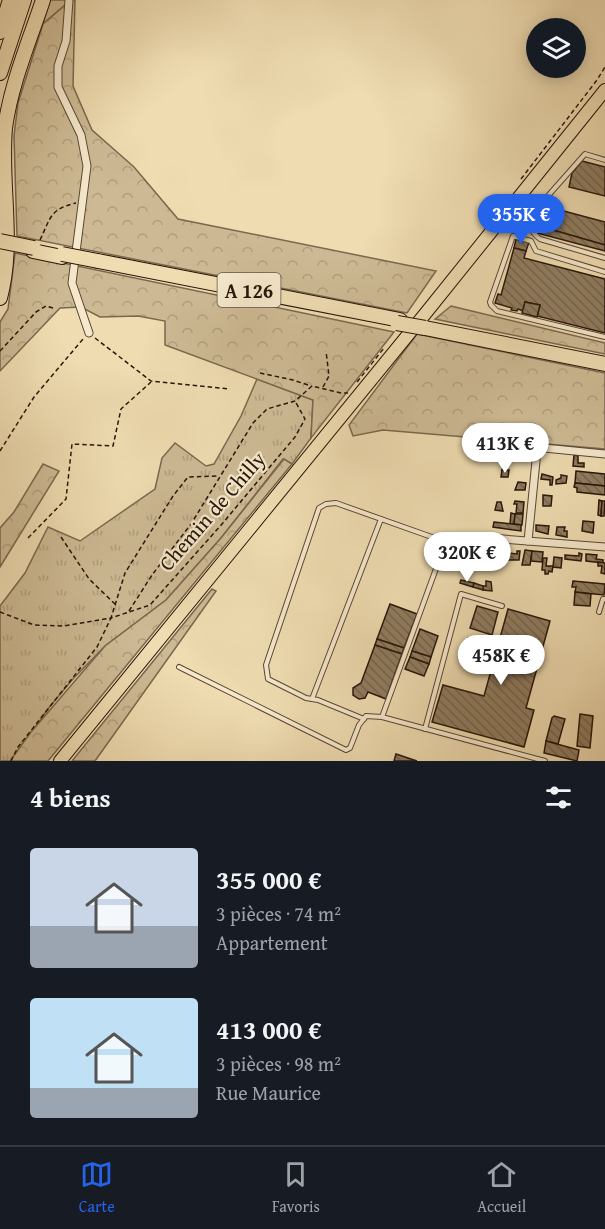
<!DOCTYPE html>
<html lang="fr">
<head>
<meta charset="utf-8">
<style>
	body { margin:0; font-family:"Gentium Book Plus",serif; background:#242831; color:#f1f3f6; height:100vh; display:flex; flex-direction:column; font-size:22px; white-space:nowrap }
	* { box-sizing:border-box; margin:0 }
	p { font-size:20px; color:#9ea1a6 }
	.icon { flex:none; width:33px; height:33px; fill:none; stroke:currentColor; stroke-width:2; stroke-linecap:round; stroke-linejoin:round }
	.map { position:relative; height:761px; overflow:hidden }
	.drawer { display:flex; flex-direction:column; background:#171b24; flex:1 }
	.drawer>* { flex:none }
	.tools { position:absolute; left:526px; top:18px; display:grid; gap:12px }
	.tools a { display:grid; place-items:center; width:60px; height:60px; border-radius:50%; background:#171b24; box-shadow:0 3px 15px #0003; font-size:30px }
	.price { position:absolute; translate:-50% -51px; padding:0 14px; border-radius:21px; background:#fff; color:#222; font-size:20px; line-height:39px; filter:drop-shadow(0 2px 3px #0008) }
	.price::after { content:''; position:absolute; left:50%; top:36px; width:18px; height:14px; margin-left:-9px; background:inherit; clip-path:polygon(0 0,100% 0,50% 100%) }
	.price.current { background:#2563eb; color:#fff }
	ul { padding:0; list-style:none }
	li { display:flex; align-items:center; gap:18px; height:150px; padding:0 30px }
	li span { display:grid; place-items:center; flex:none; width:168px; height:120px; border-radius:6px; color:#555 }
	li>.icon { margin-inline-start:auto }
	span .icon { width:72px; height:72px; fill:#fffc; stroke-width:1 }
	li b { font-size:26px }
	h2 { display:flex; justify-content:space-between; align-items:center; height:72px; padding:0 30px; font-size:26px }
	.tab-bar { display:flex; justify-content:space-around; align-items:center; height:84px; border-top:2px solid #363941; background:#171b24; font-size:16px; color:#9ea1a6 }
	.tab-bar a { display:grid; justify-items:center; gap:3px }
	.tab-bar .current { color:#2563eb }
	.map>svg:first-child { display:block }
	.grass { fill:url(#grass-tufts); stroke:#7a684e; stroke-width:1.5 }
	.forest { fill:url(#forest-crowns); stroke:#7a684e; stroke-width:1.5 }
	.building { fill:url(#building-back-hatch); stroke:#271508; stroke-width:1.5 }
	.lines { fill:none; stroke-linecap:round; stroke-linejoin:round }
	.service-casing { stroke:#594732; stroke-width:6 }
	.minor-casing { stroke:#594732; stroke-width:9 }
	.trunk-casing { stroke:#271508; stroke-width:14 }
	.motorway-casing { stroke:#271508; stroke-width:16 }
	.path { stroke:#271508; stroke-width:1.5; stroke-dasharray:4.5 3; stroke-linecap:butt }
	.service { stroke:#f5e8cc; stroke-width:4 }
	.minor { stroke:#f5e8cc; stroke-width:7 }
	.trunk { stroke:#efdcb1; stroke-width:12 }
	.motorway { stroke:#efdcb1; stroke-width:14 }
	.motorway-bridge-casing { stroke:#271508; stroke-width:16; stroke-linecap:butt }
	.motorway-bridge { stroke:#efdcb1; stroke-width:14 }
	.labels { text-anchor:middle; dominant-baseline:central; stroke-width:4.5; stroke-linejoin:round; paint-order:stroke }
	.shield { fill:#f5e8cc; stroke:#655443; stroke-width:1.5 }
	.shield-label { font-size:20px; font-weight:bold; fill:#271508 }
	.street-label { font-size:21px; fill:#271508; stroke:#f5e8cc }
</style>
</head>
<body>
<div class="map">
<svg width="605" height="761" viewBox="0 0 605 761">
	<defs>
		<pattern id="grass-tufts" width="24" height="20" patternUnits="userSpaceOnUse" patternTransform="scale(1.5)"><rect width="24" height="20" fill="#cdba94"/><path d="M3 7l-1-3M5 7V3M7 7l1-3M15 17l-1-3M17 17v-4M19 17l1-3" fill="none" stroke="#b09f7e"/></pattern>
		<pattern id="forest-crowns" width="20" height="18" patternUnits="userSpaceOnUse" patternTransform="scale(1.5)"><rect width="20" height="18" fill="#cdba94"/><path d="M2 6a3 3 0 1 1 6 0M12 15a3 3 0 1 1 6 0" fill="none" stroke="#b09f7e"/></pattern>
		<pattern id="building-back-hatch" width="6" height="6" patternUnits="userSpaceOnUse" patternTransform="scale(1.5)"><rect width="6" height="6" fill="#8f7c60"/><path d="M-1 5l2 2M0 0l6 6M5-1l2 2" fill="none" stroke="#75644d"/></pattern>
	</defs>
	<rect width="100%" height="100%" fill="#efdcb1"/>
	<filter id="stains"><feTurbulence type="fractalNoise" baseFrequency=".00333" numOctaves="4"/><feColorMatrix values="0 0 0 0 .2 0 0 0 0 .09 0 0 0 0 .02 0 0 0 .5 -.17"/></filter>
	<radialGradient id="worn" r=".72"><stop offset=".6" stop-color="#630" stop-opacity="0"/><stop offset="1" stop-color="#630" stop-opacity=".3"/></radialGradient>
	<g class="grass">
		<polygon points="50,0 71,0 43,24"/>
		<polygon points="257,379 313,400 311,438 292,464 283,459 221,538 166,600 105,646 73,679 47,710 13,761 0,761 0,606 25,573 48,527 80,541 155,489 162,458 175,443 206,466 214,464 241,416"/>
	</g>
	<g class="forest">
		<polygon points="71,0 75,0 73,86 92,130 134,167 178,219 436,271 407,313 17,236 14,136 18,103 43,24"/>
		<polygon points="15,253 394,332 311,438 313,400 165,345 165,321 138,316 100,317 81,307 60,308 0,371 0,322 8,309"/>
		<polygon points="451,306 605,343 605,354 435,319"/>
		<polygon points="417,334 605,373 605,449 383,430 353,436 349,425"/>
		<polygon points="284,459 292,464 48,761 10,761 31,732 105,646 166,600 221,538"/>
		<polygon points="43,464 59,471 0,567 0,528 14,512"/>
		<polygon points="212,589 216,591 95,761 72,761"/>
	</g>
	<g class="building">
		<polygon points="582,161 605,167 605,196 569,187 572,173"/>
		<polygon points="545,206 605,222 605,245 539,226"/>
		<polygon points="539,226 605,245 605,251 537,233"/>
		<polygon points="516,239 529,242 526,251 514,248"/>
		<polygon points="514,248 526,251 524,258 605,279 605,333 537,316 540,305 525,302 523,311 518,309 517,311 511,310 512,308 495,303 498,294 501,295"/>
		<polygon points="525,302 540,305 537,317 522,313"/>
		<polygon points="510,449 519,450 519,459 509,458 504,470 502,470"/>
		<polygon points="574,455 578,456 578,463 584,463 584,467 573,466"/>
		<polygon points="502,470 509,470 508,477 501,477"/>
		<polygon points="576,471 605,474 605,486 575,483"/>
		<polygon points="542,474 553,477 552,485 550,485 550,480 541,479"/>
		<polygon points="561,475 567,476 566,483 556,484 556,480 561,478"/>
		<polygon points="518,482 526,483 525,490 515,490"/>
		<polygon points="575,483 605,486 605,495 577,492 577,488 574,487"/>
		<polygon points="543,495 552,496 551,506 543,506"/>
		<polygon points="599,500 602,501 601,516 598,515"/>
		<polygon points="515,501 524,502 523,513 516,513 517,504 514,504"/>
		<polygon points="602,501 605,501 604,516 601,516"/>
		<polygon points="497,502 501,502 503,511 495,510"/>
		<polygon points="511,513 515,514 514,524 510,524"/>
		<polygon points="515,514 523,514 522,525 514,524"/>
		<polygon points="583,521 594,522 593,533 582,531"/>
		<polygon points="494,522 521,525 521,531 493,527"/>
		<polygon points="536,525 549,526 548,534 536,531"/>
		<polygon points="557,527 565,527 564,531 567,531 567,537 556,535"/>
		<polygon points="478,543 483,544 482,548 487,548 485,561 480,561 481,552 475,551"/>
		<polygon points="487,545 491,546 489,562 485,561"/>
		<polygon points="525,550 532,551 530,565 522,565"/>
		<polygon points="517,551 520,551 519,560 508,560 509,553 517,554"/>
		<polygon points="532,551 543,552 542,562 531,561"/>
		<polygon points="503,552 509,553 508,560 502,560"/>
		<polygon points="579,553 582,554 581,561 565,559 565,555 579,556"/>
		<polygon points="586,554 597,555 596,559 603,560 603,563 586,561"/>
		<polygon points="554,557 562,558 561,568 553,567"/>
		<polygon points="543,558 547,558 546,566 553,566 552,572 549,571 548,574 545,574 545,570 542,570"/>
		<polygon points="598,562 605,563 605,574 601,573 602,566 598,566"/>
		<polygon points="461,580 474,583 473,587 460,583"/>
		<polygon points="486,581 491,582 492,591 483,590 483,586 486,586"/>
		<polygon points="573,581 605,584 604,595 575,592 576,587 572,587"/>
		<polygon points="474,583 483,586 483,590 473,587"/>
		<polygon points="575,592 591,594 590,606 574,605"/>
		<polygon points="390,604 417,614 404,648 377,639"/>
		<polygon points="477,606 498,612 492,635 470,628"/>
		<polygon points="508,609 550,621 526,708 534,710 524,747 432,722 443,685 484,696"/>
		<polygon points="420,629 438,636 431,657 412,651"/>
		<polygon points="468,638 487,643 485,649 466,643"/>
		<polygon points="377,639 404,648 402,654 375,645"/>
		<polygon points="375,645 402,654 386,699 368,692 365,698 359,699 353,695 353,688 361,683"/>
		<polygon points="412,651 431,657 429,664 410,657"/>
		<polygon points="410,657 429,664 424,676 405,669"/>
		<polygon points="580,714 593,716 590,748 577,746"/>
		<polygon points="554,716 565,719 558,744 546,741 552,718"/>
		<polygon points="546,741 579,750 577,761 544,753"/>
		<polygon points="396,754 417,761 394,761"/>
	</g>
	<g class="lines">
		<g class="service-casing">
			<g id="service">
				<path d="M 605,160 L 585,154 L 531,215 C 528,226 531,232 540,239 L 605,258"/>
				<polyline points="605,272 536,251 531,241 513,236 490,302 491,305 497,311 605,337"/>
				<polyline points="599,612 603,599 605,599"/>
				<polyline points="179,667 346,750 350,748 359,725 366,716 382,717 545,761"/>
				<polyline points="312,699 381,519"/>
				<polyline points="364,719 318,700 306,698 268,679 266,665 319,508 326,504 336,503 443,541 445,544 382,717"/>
				<polyline points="425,729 461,594 502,606"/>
			</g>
		</g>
		<g class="minor-casing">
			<g id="minor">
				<polyline points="69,0 66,41 58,66 58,87 81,135 87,166 72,283 89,333"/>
				<polyline points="490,538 605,547"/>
				<polyline points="528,541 537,451 544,448 605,454"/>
			</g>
		</g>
		<g class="trunk-casing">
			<polyline id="trunk" points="60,761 425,314 605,90"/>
		</g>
		<g class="motorway-casing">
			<g id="motorway">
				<polyline points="0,32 10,0"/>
				<polyline points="0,73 24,0"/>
				<polyline points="33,251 62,257"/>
				<polyline points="98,261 400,320"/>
				<path d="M 0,298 C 15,242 0,185 5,128 C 11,84 29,42 43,0"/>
				<polyline points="425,328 605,364"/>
			</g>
		</g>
		<g class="path">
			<polyline points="521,179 597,80 605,67"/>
			<path d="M 40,240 C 51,217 50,209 76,203"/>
			<polyline points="95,338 151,381 230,389"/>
			<polyline points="0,351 36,312 46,306 53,308"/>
			<polyline points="260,373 293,380 311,386"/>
			<polyline points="357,382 384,348"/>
			<polyline points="323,387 329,376 326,351"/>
			<polyline points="0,451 34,397 83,339"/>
			<polyline points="61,537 89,579 115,604"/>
			<polyline points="28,538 66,499 72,444 113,446 121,409 151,382"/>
			<polyline points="129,611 152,575 191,524 253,423 267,409 295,401 312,386 341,393 348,393"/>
			<polyline points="0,612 34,625 64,626 111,618 125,573 173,496 188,477 219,476"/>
			<polyline points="11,761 18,747 97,647 111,618 150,605 222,524 295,437 305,419 295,401"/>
		</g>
		<use href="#service" class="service"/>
		<use href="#minor" class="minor"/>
		<use href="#trunk" class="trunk"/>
		<use href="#motorway" class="motorway"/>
		<g class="motorway-bridge-casing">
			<g id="motorway-bridge">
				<polyline points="0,241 34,248"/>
				<polyline points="62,254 98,261"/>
				<polyline points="397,323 425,328"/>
			</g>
		</g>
		<use href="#motorway-bridge" class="motorway-bridge"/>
	</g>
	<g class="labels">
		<rect class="shield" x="217.5" y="273" width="63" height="34" rx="4.5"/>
		<g class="shield-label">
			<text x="249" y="290">A 126</text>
		</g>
		<g class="street-label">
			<text transform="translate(212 511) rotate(-49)">Chemin de Chilly</text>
		</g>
	</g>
	<rect width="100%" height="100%" filter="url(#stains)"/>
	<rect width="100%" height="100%" fill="url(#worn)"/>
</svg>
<div class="tools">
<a><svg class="icon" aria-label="layers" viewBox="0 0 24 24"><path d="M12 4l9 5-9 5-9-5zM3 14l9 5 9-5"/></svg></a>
</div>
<b class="price current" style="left:521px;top:245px">355K €</b>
<b class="price" style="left:505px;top:474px">413K €</b>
<b class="price" style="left:467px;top:583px">320K €</b>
<b class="price" style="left:501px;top:686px">458K €</b>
</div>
<section class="drawer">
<h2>4 biens<svg class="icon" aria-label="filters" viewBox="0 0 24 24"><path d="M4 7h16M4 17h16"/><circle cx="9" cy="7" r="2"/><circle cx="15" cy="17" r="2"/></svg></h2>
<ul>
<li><span style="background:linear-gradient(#c9d6e8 65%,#9aa5b1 0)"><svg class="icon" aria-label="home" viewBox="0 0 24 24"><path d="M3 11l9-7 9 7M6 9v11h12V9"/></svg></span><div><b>355 000 €</b><p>3 pièces · 74 m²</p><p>Appartement</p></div></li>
<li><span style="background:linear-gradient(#bfe0f5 75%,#9aa5b1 0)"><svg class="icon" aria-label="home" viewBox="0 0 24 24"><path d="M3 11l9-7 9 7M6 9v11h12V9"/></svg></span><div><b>413 000 €</b><p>3 pièces · 98 m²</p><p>Rue Maurice</p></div></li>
</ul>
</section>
<nav class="tab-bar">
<a class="current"><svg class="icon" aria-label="map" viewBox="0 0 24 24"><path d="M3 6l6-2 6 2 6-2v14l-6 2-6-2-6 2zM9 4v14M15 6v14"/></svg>Carte</a>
<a><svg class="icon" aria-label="saved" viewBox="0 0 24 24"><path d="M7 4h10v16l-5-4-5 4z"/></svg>Favoris</a>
<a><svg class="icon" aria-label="home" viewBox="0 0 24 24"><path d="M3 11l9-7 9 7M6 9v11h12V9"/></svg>Accueil</a>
</nav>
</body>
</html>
